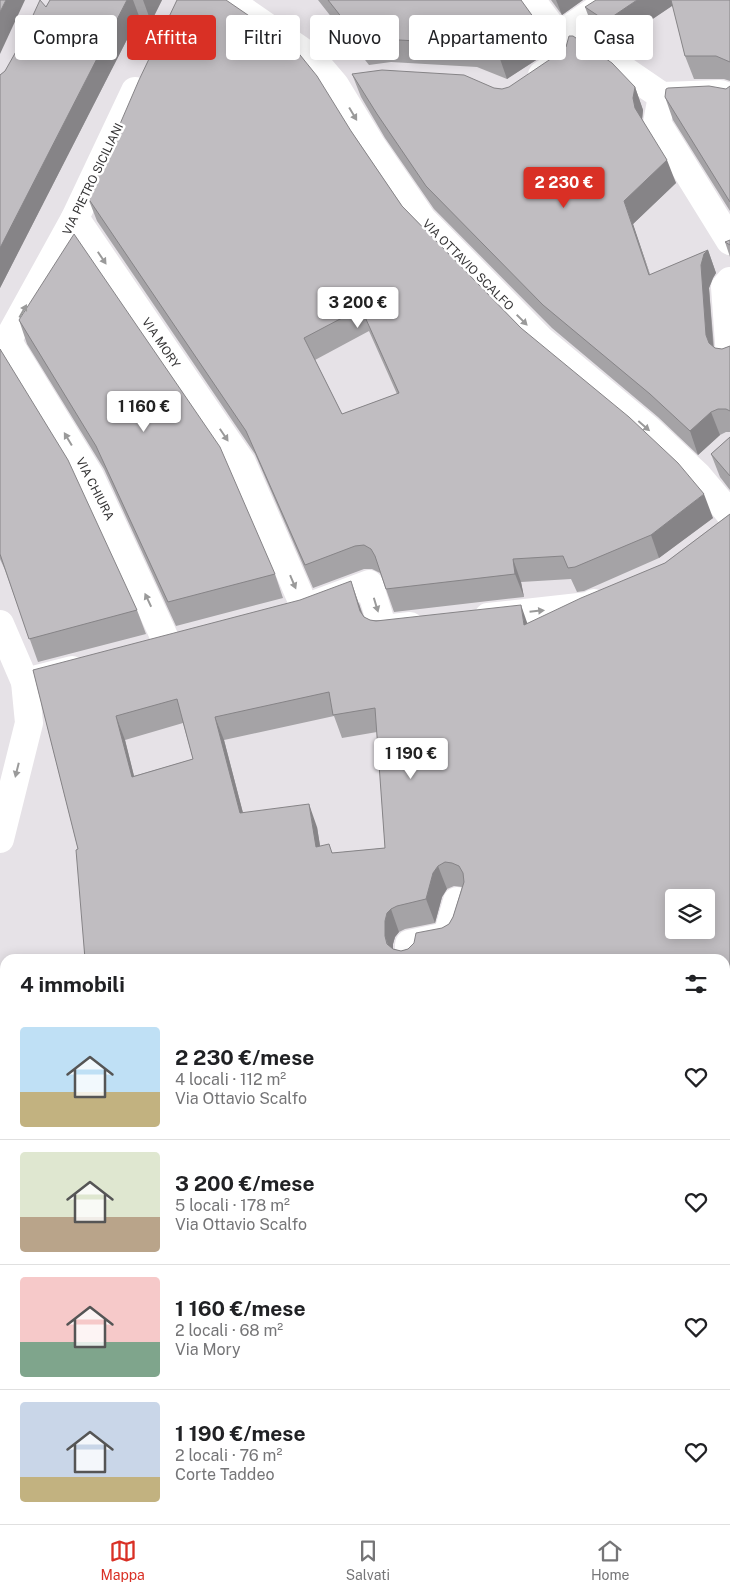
<!DOCTYPE html>
<html lang="it">
<head>
<meta charset="utf-8">
<style>
	body { margin:0; font-family:"Public Sans",sans-serif; background:#f2f2f2; color:#202124; height:100vh; display:flex; flex-direction:column; font-size:19px; white-space:nowrap }
	* { box-sizing:border-box; margin:0 }
	p { font-size:16px; color:#757577 }
	.icon { flex:none; width:28px; height:28px; fill:none; stroke:currentColor; stroke-width:2; stroke-linecap:round; stroke-linejoin:round }
	.map { position:relative; flex:1; overflow:hidden }
	.drawer { position:absolute; left:0px; top:954px; width:730px; height:571px; display:flex; flex-direction:column; background:#fff; border-radius:15px 15px 0 0; box-shadow:0 2px 12px #0003 }
	.drawer>* { flex:none }
	.banner { position:absolute; left:15px; top:15px; width:700px; height:45px; display:flex; gap:10px }
	.buttons { position:absolute; left:665px; top:889px; display:grid; gap:10px }
	.buttons a { display:grid; place-items:center; width:50px; height:50px; border-radius:5px; background:#fff; box-shadow:0 2px 12px #0003; font-size:25px }
	.price { position:absolute; translate:-50% -42px; padding:0 11px; border-radius:5px; background:#fff; color:#222; font-size:16px; line-height:32px; filter:drop-shadow(0 1px 2px #0008) }
	.price::after { content:''; position:absolute; left:50%; top:30px; width:15px; height:11px; margin-left:-8px; background:inherit; clip-path:polygon(0 0,100% 0,50% 100%) }
	.price.on { background:#d93025; color:#fff }
	ul { padding:0; list-style:none }
	li { display:flex; align-items:center; gap:15px; height:125px; padding:0 20px }
	li+li { border-top:1px solid #e0e0e0 }
	li span { display:grid; place-items:center; flex:none; width:140px; height:100px; border-radius:5px; color:#555 }
	li>.icon { margin-inline-start:auto }
	span .icon { width:60px; height:60px; fill:#fffc; stroke-width:1 }
	li b { font-size:21px }
	h2 { display:flex; justify-content:space-between; align-items:center; height:60px; padding:0 20px; font-size:21px }
	.tag { padding:0 18px; border-radius:5px; background:#fff; box-shadow:0 2px 12px #0003; font-size:18px; line-height:45px }
	.tag.on { background:#d93025; color:#fff }
	.tabs { display:flex; justify-content:space-around; align-items:center; height:70px; border-top:1px solid #e0e0e0; background:#fff; font-size:14px; color:#757577 }
	.tabs a { display:grid; justify-items:center; gap:2px }
	.tabs .on { color:#d93025 }
	.map>svg:first-child { display:block }
	.lines { fill:none; stroke-linecap:round; stroke-linejoin:round }
	.pedestrian { stroke:#fff; stroke-width:28 }
	.minor { stroke:#fff; stroke-width:28 }
	.wall { fill:#a5a3a6; fill-rule:evenodd }
	.shaded-wall { fill:#868487 }
	.building { fill:#c0bdc1; stroke:#868487; fill-rule:evenodd }
	.oneway { fill:#9a9a9a }
	.labels { text-anchor:middle; dominant-baseline:central; stroke-width:5; stroke-linejoin:round; paint-order:stroke }
	.street-label { font-size:12px; fill:#363536; stroke:#fff }
</style>
</head>
<body>
<div class="map">
<svg width="730" height="1524" viewBox="0 0 730 1524">
	<rect width="100%" height="100%" fill="#e6e2e7"/>
	<g class="lines">
		<polyline class="pedestrian" points="725,1325 730,1323"/>
		<g class="minor">
			<polyline points="228,0 312,58 335,85 372,146 422,219 541,340 648,429 698,476 730,514"/>
			<polyline points="531,0 564,44"/>
			<polyline points="564,44 586,44 662,96 720,94 730,97"/>
			<polyline points="542,75 561,62 564,44 570,28 611,0"/>
			<polyline points="662,96 657,123 730,241"/>
			<polyline points="75,218 242,463 305,608"/>
			<polyline points="730,281 725,287 730,357"/>
			<polyline points="7,340 90,476 168,645"/>
			<polyline points="0,354 75,218 135,91"/>
			<polyline points="318,603 369,584 383,629 410,626"/>
			<polyline points="488,617 588,606 594,603"/>
			<polyline points="0,624 25,682 29,723 0,839"/>
			<polyline points="25,682 72,670"/>
			<polyline points="409,959 409,944 447,936 457,901"/>
			<polyline points="0,1022 5,1026"/>
			<polyline points="0,1254 5,1272"/>
			<polyline points="0,1296 5,1294"/>
			<polyline points="725,1369 730,1382"/>
		</g>
	</g>
	<g class="wall">
		<polygon points="50,0 162,0 151,22 139,16 0,288 0,75 5,71"/>
		<polygon points="318,0 521,0 547,48 547,53 507,79 477,67 391,62 369,65"/>
		<polygon points="551,0 583,0 562,15"/>
		<polygon points="730,0 730,81 724,79 694,79 685,56 673,5 614,45 594,31 585,7"/>
		<polygon points="352,74 502,89 635,87 643,110 642,119 676,183 633,224 650,275 708,250 716,273 713,278 709,288 714,347 715,348 722,349 730,346 730,432 726,432 720,435 698,455 658,417 552,328 434,209 385,138 361,97"/>
		<polygon points="730,86 730,211 673,120 665,97 726,89"/>
		<path d="M 351,131 L 402,206 L 521,328 L 713,518 L 659,558 L 584,591 L 577,592 L 571,579 L 521,582 L 524,597 L 394,612 L 381,575 L 380,573 L 372,569 L 364,569 L 313,588 L 255,454 L 97,221 L 88,198 ZM 369,331 L 397,394 L 342,414 L 315,360 Z"/>
		<polygon points="730,240 730,257 725,242"/>
		<polygon points="19,320 275,574 283,598 176,626 104,469 27,344"/>
		<polygon points="0,349 137,610 146,634 38,662 5,570 0,559"/>
		<polygon points="730,437 730,490 720,477 711,454"/>
		<path d="M 730,514 L 730,999 L 727,999 L 725,1000 L 725,959 L 85,959 L 78,849 L 33,670 L 359,604 L 364,617 L 370,620 L 528,624 L 665,563 ZM 334,716 L 342,738 L 377,732 L 385,848 L 333,853 L 320,846 L 317,827 L 243,813 L 224,740 ZM 183,723 L 193,759 L 134,776 L 125,740 ZM 454,886 L 462,887 L 453,917 L 449,924 L 408,949 L 401,951 L 393,949 L 393,944 L 395,937 L 399,932 L 405,929 L 435,923 L 442,897 L 447,889 Z"/>
		<polygon points="730,1003 730,1304 725,1306 725,1007"/>
	</g>
	<g class="shaded-wall">
		<polygon points="6,0 25,0 0,54 0,12"/>
		<polygon points="127,0 133,0 139,16 0,288 0,248"/>
		<polygon points="143,0 162,0 151,22"/>
		<polygon points="556,0 583,0 562,15"/>
		<polygon points="637,0 673,0 675,4 614,45 606,21"/>
		<polygon points="539,25 547,48 547,53 507,79 499,56"/>
		<polygon points="635,87 643,110 642,121 635,108 633,98"/>
		<polygon points="667,160 676,183 633,224 658,298 624,201"/>
		<polygon points="708,250 716,273 713,278 709,288 714,358 706,335 701,265 704,254"/>
		<polygon points="711,412 720,435 698,455 690,431"/>
		<polygon points="704,494 713,518 659,558 651,535"/>
		<polygon points="513,559 521,582 524,597 515,574"/>
		<polygon points="351,581 359,604 368,634 360,611"/>
		<polygon points="521,605 529,628 524,625"/>
		<polygon points="116,716 125,740 140,800 132,777"/>
		<polygon points="215,717 224,740 249,836 240,813"/>
		<polygon points="309,804 317,827 324,870 316,847"/>
		<polygon points="438,866 447,889 442,897 435,923 426,899 433,873"/>
		<polygon points="391,909 399,932 395,937 393,944 393,959 385,936 385,921 387,913"/>
		<polygon points="0,1352 5,1369 5,1375 0,1358"/>
	</g>
	<g class="building">
		<polygon points="0,0 6,0 0,12"/>
		<polygon points="40,0 46,7 50,0 127,0 0,248 0,75 5,71 18,48"/>
		<path d="M 177,0 L 226,0 L 277,35 L 296,50 L 317,76 L 351,131 L 402,206 L 521,328 L 629,417 L 678,463 L 704,494 L 651,535 L 575,567 L 568,568 L 563,556 L 513,559 L 515,574 L 386,589 L 375,556 L 371,549 L 364,545 L 355,546 L 305,565 L 246,431 L 88,198 L 139,80 ZM 361,308 L 399,393 L 342,414 L 304,338 Z"/>
		<polygon points="328,0 521,0 539,25 538,29 499,56 468,44 382,39 361,42"/>
		<polygon points="596,0 637,0 606,21 585,7"/>
		<polygon points="671,0 730,0 730,62 716,56 685,56"/>
		<polygon points="569,36 573,36 612,63 635,87 633,98 635,108 667,160 624,201 649,275 708,250 704,254 701,265 706,335 709,343 715,348 722,349 730,346 730,411 726,409 718,409 711,412 690,431 650,394 543,305 426,186 377,114 352,74 382,70 464,75 494,88 502,89 509,87 561,52 566,47"/>
		<polygon points="709,86 726,89 730,86 730,202 665,97 666,89 668,88"/>
		<polygon points="74,234 220,447 275,574 168,602 96,446 19,320"/>
		<polygon points="730,240 730,245 725,242"/>
		<polygon points="0,349 68,460 137,610 29,639 0,554"/>
		<polygon points="730,437 730,476 711,454"/>
		<path d="M 730,514 L 730,978 L 727,976 L 725,976 L 725,959 L 85,959 L 76,850 L 78,849 L 33,670 L 300,600 L 351,581 L 360,611 L 364,617 L 370,620 L 376,621 L 521,605 L 524,625 L 581,598 L 665,563 ZM 329,692 L 333,715 L 375,708 L 385,848 L 332,853 L 329,844 L 316,847 L 309,804 L 240,813 L 215,717 ZM 177,699 L 193,759 L 132,777 L 116,716 ZM 445,862 L 452,863 L 459,866 L 463,873 L 464,882 L 453,917 L 449,924 L 442,928 L 416,933 L 414,943 L 408,949 L 401,951 L 393,949 L 387,944 L 385,936 L 385,921 L 387,913 L 391,909 L 397,906 L 426,899 L 433,873 L 438,866 ZM 674,898 L 706,898 L 706,930 L 674,930 Z"/>
		<polygon points="730,1003 730,1277 725,1279 725,1007"/>
		<polygon points="0,1062 5,1062 5,1171 0,1148"/>
		<polygon points="0,1358 5,1375 5,1520 725,1520 725,1373 728,1373 730,1370 730,1524 0,1524"/>
	</g>
	<defs><path id="oneway-solid" d="M-6-.8H1V-3.2L6.5 0L1 3.2V.8H-6Z" transform="scale(1.25)"/></defs>
	<g class="oneway">
		<use href="#oneway-solid" transform="translate(353 114) rotate(59)"/>
		<use href="#oneway-solid" transform="translate(102 258) rotate(56)"/>
		<use href="#oneway-solid" transform="translate(23 311) rotate(-61)"/>
		<use href="#oneway-solid" transform="translate(522 320) rotate(45)"/>
		<use href="#oneway-solid" transform="translate(644 426) rotate(41)"/>
		<use href="#oneway-solid" transform="translate(224 435) rotate(56)"/>
		<use href="#oneway-solid" transform="translate(68 439) rotate(-121)"/>
		<use href="#oneway-solid" transform="translate(293 582) rotate(67)"/>
		<use href="#oneway-solid" transform="translate(148 600) rotate(-115)"/>
		<use href="#oneway-solid" transform="translate(376 605) rotate(73)"/>
		<use href="#oneway-solid" transform="translate(537 611) rotate(-6)"/>
		<use href="#oneway-solid" transform="translate(17 770) rotate(104)"/>
	</g>
	<g class="labels">
		<g class="street-label">
			<text transform="translate(93 179) rotate(-64)">VIA PIETRO SICILIANI</text>
			<text transform="translate(468 265) rotate(45)">VIA OTTAVIO SCALFO</text>
			<text transform="translate(161 343) rotate(56)">VIA MORY</text>
			<text transform="translate(95 489) rotate(63)">VIA CHIURA</text>
		</g>
	</g>
</svg>
<div class="buttons">
<a><svg class="icon" aria-label="layers" viewBox="0 0 24 24"><path d="M12 4l9 5-9 5-9-5zM3 14l9 5 9-5"/></svg></a>
</div>
<b class="price on" style="left:564px;top:209px">2 230 €</b>
<b class="price" style="left:358px;top:329px">3 200 €</b>
<b class="price" style="left:144px;top:433px">1 160 €</b>
<b class="price" style="left:411px;top:780px">1 190 €</b>
<div class="banner">
<a class="tag">Compra</a>
<a class="tag on">Affitta</a>
<a class="tag">Filtri</a>
<a class="tag">Nuovo</a>
<a class="tag">Appartamento</a>
<a class="tag">Casa</a>
</div>
<section class="drawer">
<h2>4 immobili<svg class="icon" aria-label="filters" viewBox="0 0 24 24"><path d="M4 7h16M4 17h16"/><circle cx="9" cy="7" r="2"/><circle cx="15" cy="17" r="2"/></svg></h2>
<ul>
<li><span style="background:linear-gradient(#bfe0f5 65%,#c2b280 0)"><svg class="icon" aria-label="home" viewBox="0 0 24 24"><path d="M3 11l9-7 9 7M6 9v11h12V9"/></svg></span><div><b>2 230 €/mese</b><p>4 locali · 112 m²</p><p>Via Ottavio Scalfo</p></div><svg class="icon" aria-label="heart" viewBox="0 0 24 24"><path d="M12 20l-8-8c-3-5 5-10 8-4 3-6 11-1 8 4z"/></svg></li>
<li><span style="background:linear-gradient(#dfe7d0 65%,#b9a48a 0)"><svg class="icon" aria-label="home" viewBox="0 0 24 24"><path d="M3 11l9-7 9 7M6 9v11h12V9"/></svg></span><div><b>3 200 €/mese</b><p>5 locali · 178 m²</p><p>Via Ottavio Scalfo</p></div><svg class="icon" aria-label="heart" viewBox="0 0 24 24"><path d="M12 20l-8-8c-3-5 5-10 8-4 3-6 11-1 8 4z"/></svg></li>
<li><span style="background:linear-gradient(#f6c9c9 65%,#7fa58c 0)"><svg class="icon" aria-label="home" viewBox="0 0 24 24"><path d="M3 11l9-7 9 7M6 9v11h12V9"/></svg></span><div><b>1 160 €/mese</b><p>2 locali · 68 m²</p><p>Via Mory</p></div><svg class="icon" aria-label="heart" viewBox="0 0 24 24"><path d="M12 20l-8-8c-3-5 5-10 8-4 3-6 11-1 8 4z"/></svg></li>
<li><span style="background:linear-gradient(#c9d6e8 75%,#c2b280 0)"><svg class="icon" aria-label="home" viewBox="0 0 24 24"><path d="M3 11l9-7 9 7M6 9v11h12V9"/></svg></span><div><b>1 190 €/mese</b><p>2 locali · 76 m²</p><p>Corte Taddeo</p></div><svg class="icon" aria-label="heart" viewBox="0 0 24 24"><path d="M12 20l-8-8c-3-5 5-10 8-4 3-6 11-1 8 4z"/></svg></li>
</ul>
</section>
</div>
<nav class="tabs">
<a class="on"><svg class="icon" aria-label="map" viewBox="0 0 24 24"><path d="M3 6l6-2 6 2 6-2v14l-6 2-6-2-6 2zM9 4v14M15 6v14"/></svg>Mappa</a>
<a><svg class="icon" aria-label="saved" viewBox="0 0 24 24"><path d="M7 4h10v16l-5-4-5 4z"/></svg>Salvati</a>
<a><svg class="icon" aria-label="home" viewBox="0 0 24 24"><path d="M3 11l9-7 9 7M6 9v11h12V9"/></svg>Home</a>
</nav>
</body>
</html>
